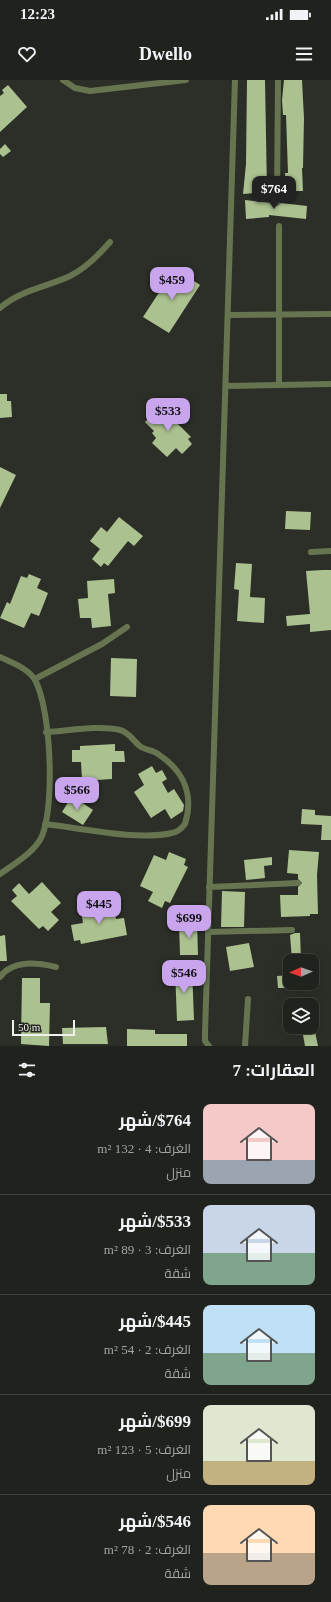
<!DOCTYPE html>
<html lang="ar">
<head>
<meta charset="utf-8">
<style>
	body { margin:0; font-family:"Times New Roman",Cairo,serif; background:#2d2f2a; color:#f1f3f6; direction:rtl; height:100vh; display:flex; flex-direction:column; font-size:15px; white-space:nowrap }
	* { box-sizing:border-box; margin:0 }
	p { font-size:13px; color:#a2a4a4 }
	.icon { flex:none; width:22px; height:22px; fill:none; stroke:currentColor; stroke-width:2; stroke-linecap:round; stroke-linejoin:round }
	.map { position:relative; height:966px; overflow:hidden; direction:ltr }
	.panel { display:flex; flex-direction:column; background:#20231d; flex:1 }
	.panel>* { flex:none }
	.needle { width:26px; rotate:268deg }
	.controls { position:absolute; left:283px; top:874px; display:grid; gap:8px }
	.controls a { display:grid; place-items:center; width:36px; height:36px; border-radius:8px; background:#20231d; box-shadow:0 4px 16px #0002,0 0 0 1px #3d403b; font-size:20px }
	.scale { position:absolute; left:12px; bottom:10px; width:63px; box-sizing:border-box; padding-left:4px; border:2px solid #eef1ec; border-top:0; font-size:11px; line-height:14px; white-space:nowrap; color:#eef1ec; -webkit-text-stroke:3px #22251e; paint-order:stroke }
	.price { position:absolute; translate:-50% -34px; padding:0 9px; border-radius:8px; background:#c9a5ee; color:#111; font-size:13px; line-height:26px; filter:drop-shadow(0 1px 2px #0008) }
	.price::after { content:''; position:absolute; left:50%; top:24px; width:12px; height:9px; margin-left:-6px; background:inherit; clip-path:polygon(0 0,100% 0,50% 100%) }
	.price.active { background:#222; color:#fff }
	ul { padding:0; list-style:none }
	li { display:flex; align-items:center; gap:12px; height:100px; padding:0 16px }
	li+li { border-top:1px solid #3d403b }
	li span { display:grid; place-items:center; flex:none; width:112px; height:80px; border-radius:8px; color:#555 }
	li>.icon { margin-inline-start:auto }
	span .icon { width:48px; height:48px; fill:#fffc; stroke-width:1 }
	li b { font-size:17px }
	h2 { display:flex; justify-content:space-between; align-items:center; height:48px; padding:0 16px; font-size:17px }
	.status { display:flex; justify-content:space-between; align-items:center; height:28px; padding:0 20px; background:#20231d; direction:ltr }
	.status svg { height:11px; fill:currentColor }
	header { display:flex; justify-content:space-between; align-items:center; height:52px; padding:0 16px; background:#20231d; font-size:18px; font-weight:700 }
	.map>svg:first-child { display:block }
	.building { fill:#acc190 }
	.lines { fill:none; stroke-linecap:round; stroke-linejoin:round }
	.minor { stroke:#667550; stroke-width:6 }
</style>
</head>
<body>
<div class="status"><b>12:23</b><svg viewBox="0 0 49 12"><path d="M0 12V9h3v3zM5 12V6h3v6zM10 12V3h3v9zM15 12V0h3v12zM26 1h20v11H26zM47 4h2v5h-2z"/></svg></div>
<header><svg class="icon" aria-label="menu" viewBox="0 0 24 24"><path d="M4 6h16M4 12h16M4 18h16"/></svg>Dwello<svg class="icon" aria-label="heart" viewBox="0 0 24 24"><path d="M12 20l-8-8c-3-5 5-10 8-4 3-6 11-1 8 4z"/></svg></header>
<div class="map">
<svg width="331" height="966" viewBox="0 0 331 966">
	<rect width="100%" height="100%" fill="#2b2f27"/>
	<g class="building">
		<polygon points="247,0 265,0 267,112 243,114 246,84"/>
		<polygon points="284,0 302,0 304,38 303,88 302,88 303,111 286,111 285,93 288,93 286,35 283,35 282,20"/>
		<polygon points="8,5 27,27 0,52 0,16 4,13 2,10"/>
		<polygon points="5,64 11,71 3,77 0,74 0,69"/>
		<polygon points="245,120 273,123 277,126 281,123 307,126 306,139 269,135 269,137 246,139"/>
		<polygon points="175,188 200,205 169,253 143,237"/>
		<polygon points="0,314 7,314 7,321 11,321 12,337 0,338"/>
		<polygon points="164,323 175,333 171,337 191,357 188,359 192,364 182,374 176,368 167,377 152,363 156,358 152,353 154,351 145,342"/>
		<polygon points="0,387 16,395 0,428"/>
		<polygon points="286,431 311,432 310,450 285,449"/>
		<polygon points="119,437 143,456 134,466 128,461 108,486 104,483 101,487 92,479 100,469 90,461 101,447 107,452"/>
		<polygon points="236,483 252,484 250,517 265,518 264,543 237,541 239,510 234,509"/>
		<polygon points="323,490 331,490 331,550 310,552 310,544 287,546 286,536 310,534 306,491"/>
		<polygon points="29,494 41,499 37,508 48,513 39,536 31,533 24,548 0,538 7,522 10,524 21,496 27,498"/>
		<polygon points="114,499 115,513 108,514 111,546 92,548 91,538 80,538 78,519 88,518 87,501"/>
		<polygon points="111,578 137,579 136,617 110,616"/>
		<polygon points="115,664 115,671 124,671 125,682 112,682 112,699 82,701 81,682 72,682 72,670 80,670 80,666"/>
		<polygon points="152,686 156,693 162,690 167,699 162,702 168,713 174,709 184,725 183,731 171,739 165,729 151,738 134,712 144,705 138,694"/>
		<polygon points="72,716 93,730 83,745 62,732"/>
		<polygon points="302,729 315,730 315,735 331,736 331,760 321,760 322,745 301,744"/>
		<polygon points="289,770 319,772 317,795 318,834 310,834 310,836 281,837 280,815 298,815 298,807 302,803 298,799 298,794 287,793"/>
		<polygon points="169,772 186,779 184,785 188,787 170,823 165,821 162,828 148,821 153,812 140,806 154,775 166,780"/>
		<polygon points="272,777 272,785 264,786 265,798 246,800 244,780"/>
		<polygon points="42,802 61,823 51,832 59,840 48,851 43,846 39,849 11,821 17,816 12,810 19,803 29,814"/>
		<polygon points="222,811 245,812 244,847 221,847"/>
		<polygon points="113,824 116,839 124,838 127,855 81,864 80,860 74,861 71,845 83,843 81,830"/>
		<polygon points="197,842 198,875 180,875 179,843"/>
		<polygon points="295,853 300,853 301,880 292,880 290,855"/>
		<polygon points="5,855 7,881 0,881 0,856"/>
		<polygon points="249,863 254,887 230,891 226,867"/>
		<polygon points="192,888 194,940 177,941 175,889"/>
		<polygon points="290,895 290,908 278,908 277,896"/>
		<polygon points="22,898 40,898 40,923 50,923 49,966 21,964"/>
		<polygon points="106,947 108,964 63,964 62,948"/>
		<polygon points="314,947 318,966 305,966 302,949"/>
		<polygon points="127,949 155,950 155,954 187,954 187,966 127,966"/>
	</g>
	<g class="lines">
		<g class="minor">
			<polyline points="63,0 75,8 90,11 186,0"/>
			<polyline points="277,122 278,0"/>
			<path d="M 0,228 C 20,210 47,207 70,196 C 86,188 98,176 110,162"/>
			<polyline points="228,235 331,234"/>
			<polyline points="279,305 279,146"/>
			<polyline points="226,306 331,304"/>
			<polyline points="311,472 331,471"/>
			<path d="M 0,577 C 12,583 28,588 35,600 C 51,629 55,725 42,756 C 35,772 14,784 0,794"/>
			<polyline points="35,599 102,564 127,547"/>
			<path d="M 45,744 C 81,748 138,761 172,753 C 178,752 182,748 185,744 C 194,715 184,691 158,674 C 153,670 146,670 141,667 C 134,662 129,652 120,650 C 99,645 68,651 46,652"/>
			<polyline points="209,807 298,803"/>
			<polyline points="208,852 292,850"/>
			<path d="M 0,897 C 13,879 38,883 56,887"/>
			<polyline points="209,966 205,961 205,953 235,0"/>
			<polyline points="245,966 248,919"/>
		</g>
	</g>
</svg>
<div class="controls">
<a><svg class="needle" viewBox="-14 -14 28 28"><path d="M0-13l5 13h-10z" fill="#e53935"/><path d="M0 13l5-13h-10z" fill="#a2a4a4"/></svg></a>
<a><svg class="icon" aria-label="layers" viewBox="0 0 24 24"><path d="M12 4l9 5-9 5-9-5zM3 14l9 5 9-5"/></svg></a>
</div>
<div class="scale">50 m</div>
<b class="price active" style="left:274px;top:130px">$764</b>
<b class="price" style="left:172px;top:221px">$459</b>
<b class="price" style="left:168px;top:352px">$533</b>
<b class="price" style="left:77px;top:731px">$566</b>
<b class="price" style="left:99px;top:845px">$445</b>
<b class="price" style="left:189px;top:859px">$699</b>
<b class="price" style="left:184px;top:914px">$546</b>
</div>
<section class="panel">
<h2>العقارات: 7<svg class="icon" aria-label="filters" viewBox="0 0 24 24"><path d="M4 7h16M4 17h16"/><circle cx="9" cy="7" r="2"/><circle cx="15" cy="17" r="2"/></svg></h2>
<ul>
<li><span style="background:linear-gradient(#f6c9c9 70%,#9aa5b1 0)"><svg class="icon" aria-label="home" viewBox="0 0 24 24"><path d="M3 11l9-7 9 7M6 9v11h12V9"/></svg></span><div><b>$764/شهر</b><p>الغرف: 4 · 132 m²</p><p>منزل</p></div></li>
<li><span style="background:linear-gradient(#c9d6e8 60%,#7fa58c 0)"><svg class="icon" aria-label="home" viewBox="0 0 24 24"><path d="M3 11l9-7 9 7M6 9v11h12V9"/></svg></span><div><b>$533/شهر</b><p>الغرف: 3 · 89 m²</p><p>شقة</p></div></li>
<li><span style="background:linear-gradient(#bfe0f5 60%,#7fa58c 0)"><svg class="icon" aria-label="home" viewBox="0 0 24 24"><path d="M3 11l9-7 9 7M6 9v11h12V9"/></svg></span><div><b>$445/شهر</b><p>الغرف: 2 · 54 m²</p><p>شقة</p></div></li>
<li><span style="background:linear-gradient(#dfe7d0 70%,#c2b280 0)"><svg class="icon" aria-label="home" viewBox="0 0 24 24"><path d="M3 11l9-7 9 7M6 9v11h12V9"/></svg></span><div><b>$699/شهر</b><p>الغرف: 5 · 123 m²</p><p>منزل</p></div></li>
<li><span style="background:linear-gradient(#ffd9b3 60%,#b9a48a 0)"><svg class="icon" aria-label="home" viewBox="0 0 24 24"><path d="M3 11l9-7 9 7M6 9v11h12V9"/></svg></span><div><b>$546/شهر</b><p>الغرف: 2 · 78 m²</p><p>شقة</p></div></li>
</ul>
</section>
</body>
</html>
